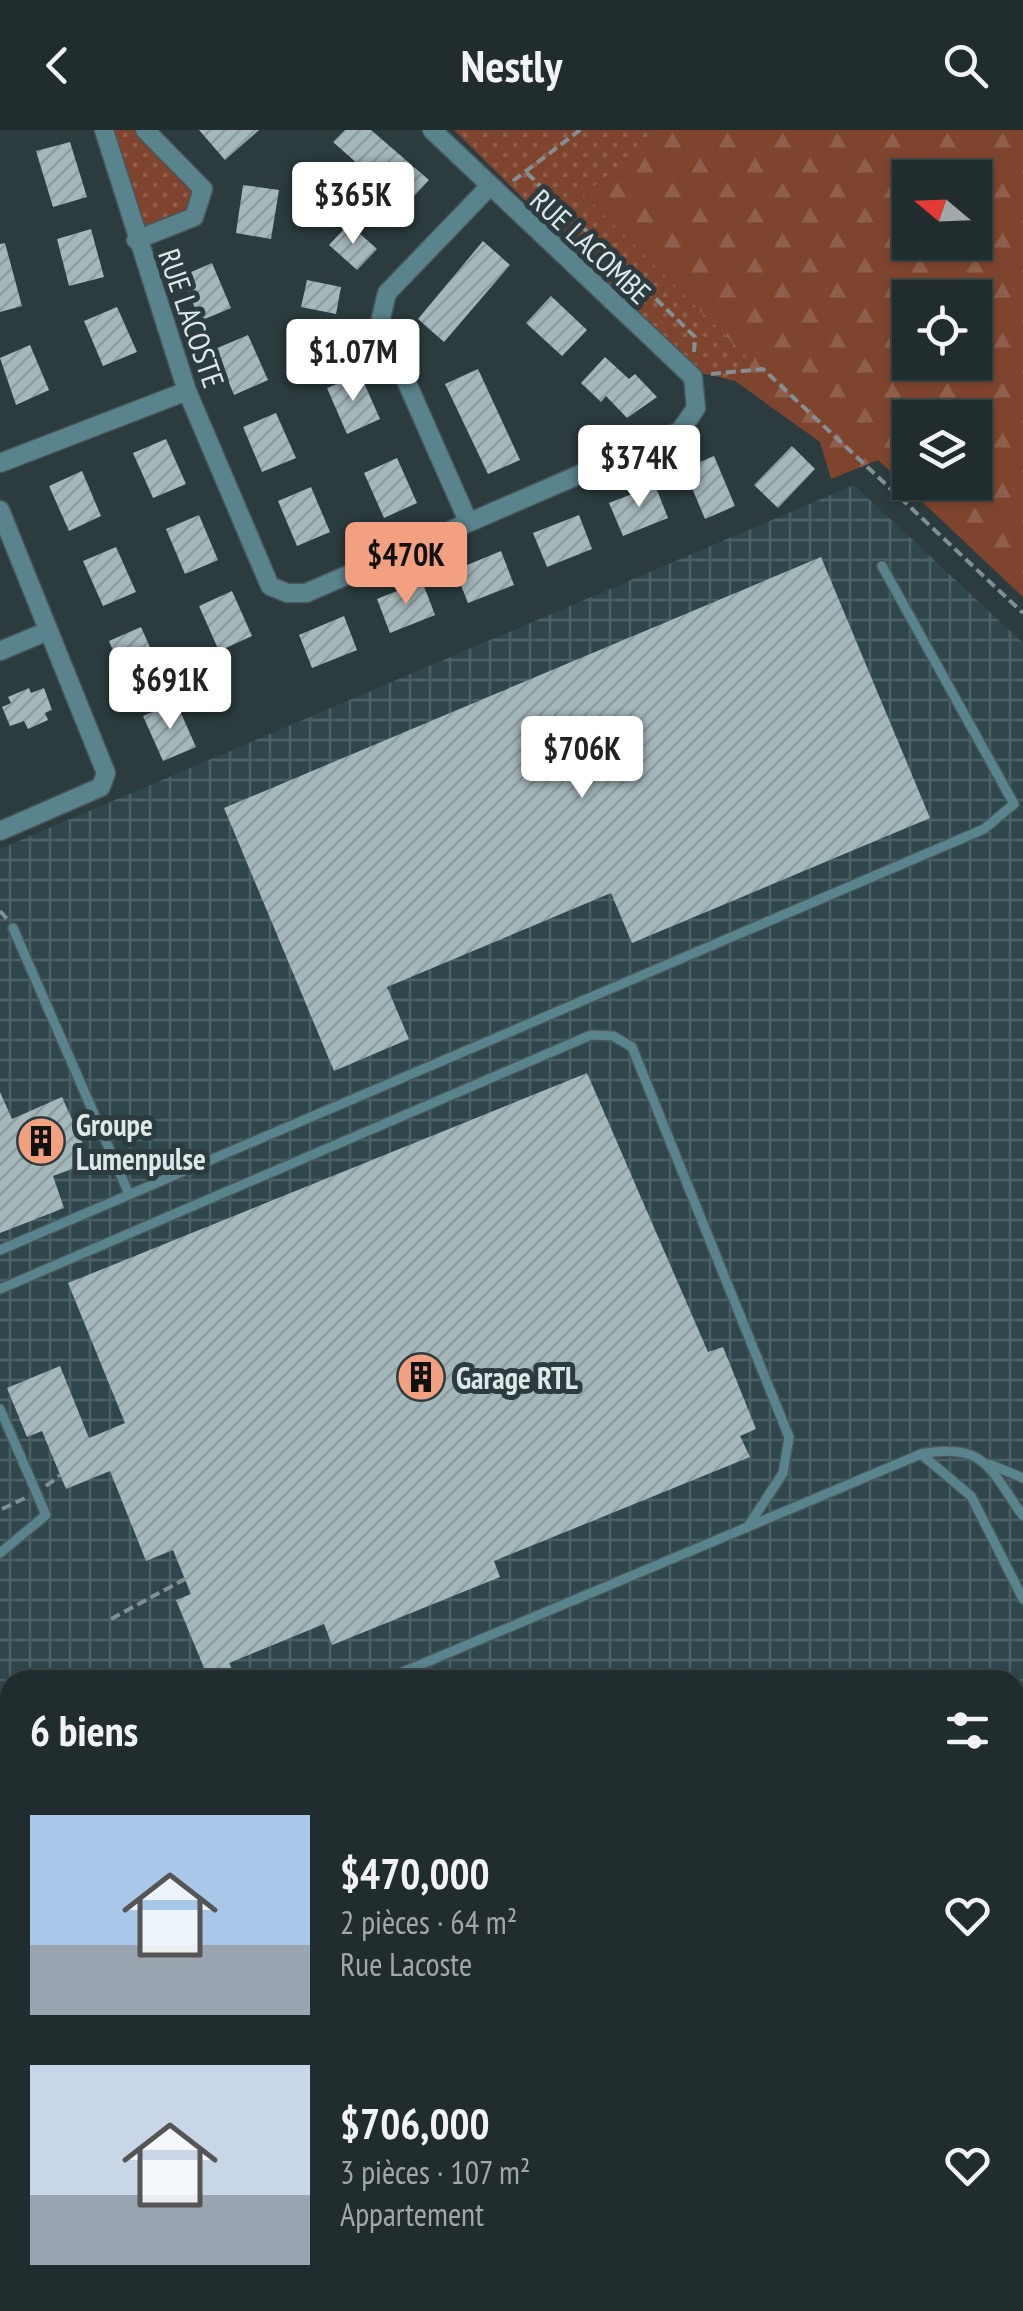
<!DOCTYPE html>
<html lang="fr">
<head>
<meta charset="utf-8">
<style>
	body { margin:0; font-family:"PT Sans Narrow",sans-serif; background:#2d383a; color:#f1f3f6; height:100vh; display:flex; flex-direction:column; font-size:38px; white-space:nowrap }
	* { box-sizing:border-box; margin:0 }
	p { font-size:32px; color:#a2a7aa }
	.icon { flex:none; width:55px; height:55px; fill:none; stroke:currentColor; stroke-width:2; stroke-linecap:round; stroke-linejoin:round }
	.map { position:relative; flex:1; overflow:hidden }
	.side { position:absolute; left:0px; top:1540px; width:1025px; height:642px; display:flex; flex-direction:column; background:#202c2e; border-radius:30px 30px 0 0; box-shadow:0 2px 8px #0004,0 0 0 2px #3d484a }
	.side>* { flex:none }
	.needle { width:65px; rotate:289deg }
	.controls { position:absolute; left:892px; top:30px; display:grid; gap:20px }
	.controls a { display:grid; place-items:center; width:100px; height:100px; border-radius:0px; background:#202c2e; box-shadow:0 2px 8px #0004,0 0 0 2px #3d484a; font-size:50px }
	.price { position:absolute; translate:-50% -85px; padding:0 22px; border-radius:10px; background:#fff; color:#222; font-size:32px; line-height:65px; filter:drop-shadow(0 2px 5px #0008) }
	.price::after { content:''; position:absolute; left:50%; top:60px; width:30px; height:22px; margin-left:-15px; background:inherit; clip-path:polygon(0 0,100% 0,50% 100%) }
	.price.current { background:#f2a080; color:#111 }
	ul { padding:0; list-style:none }
	li { display:flex; align-items:center; gap:30px; height:250px; padding:0 30px }
	li span { display:grid; place-items:center; flex:none; width:280px; height:200px; border-radius:0px; color:#555 }
	li>.icon { margin-inline-start:auto }
	span .icon { width:120px; height:120px; fill:#fffc; stroke-width:1 }
	li b { font-size:42px }
	h2 { display:flex; justify-content:space-between; align-items:center; height:120px; padding:0 30px; font-size:42px }
	header { display:flex; justify-content:space-between; align-items:center; height:130px; padding:0 30px; background:#202c2e; font-size:45px; font-weight:600 }
	.map>svg:first-child { display:block }
	.industrial { fill:url(#industrial-grid) }
	.grass { fill:url(#grass-dots) }
	.forest { fill:url(#forest-firs); fill-rule:evenodd }
	.park { fill:url(#park-crowns) }
	.water { fill:url(#water-ripples) }
	.building { fill:url(#building-hatch) }
	.lines { fill:none; stroke-linecap:round; stroke-linejoin:round }
	.lane-casing { stroke:#48575a; stroke-width:12 }
	.street-casing { stroke:#48575a; stroke-width:21 }
	.secondary-casing { stroke:#48575a; stroke-width:24 }
	.highway-casing { stroke:#48575a; stroke-width:34 }
	.path { stroke:#839093; stroke-width:4; stroke-dasharray:10 5; stroke-linecap:butt }
	.lane { stroke:#59848d; stroke-width:9 }
	.street { stroke:#59848d; stroke-width:18 }
	.secondary { stroke:#67aebd; stroke-width:20 }
	.highway { stroke:#91e9fb; stroke-width:30 }
	.labels { text-anchor:middle; dominant-baseline:central; stroke-width:10; stroke-linejoin:round; paint-order:stroke }
	.street-label { font-size:30px; fill:#dee8ea; stroke:#2b3b3e }
	.poi-label { font-size:30px; font-weight:bold; fill:#dee8ea; stroke:#2b3b3e; text-anchor:start }
</style>
</head>
<body>
<header><svg class="icon" aria-label="back" viewBox="0 0 24 24"><path d="M15 5l-7 7 7 7"/></svg>Nestly<svg class="icon" aria-label="search" viewBox="0 0 24 24"><circle cx="10" cy="10" r="6"/><path d="M15 15l6 6"/></svg></header>
<div class="map">
<svg width="1023" height="2181" viewBox="0 0 1023 2181">
	<defs>
		<pattern id="industrial-grid" width="8" height="8" patternUnits="userSpaceOnUse" patternTransform="scale(2.5)"><rect width="8" height="8" fill="#2e464c"/><path d="M0 4h8M4 0v8" fill="none" stroke="#4c6166"/></pattern>
		<pattern id="grass-dots" width="8" height="8" patternUnits="userSpaceOnUse" patternTransform="scale(2.5)"><rect width="8" height="8" fill="#7e442d"/><path d="M2 2h.1M6 6h.1" fill="none" stroke="#905f4c" stroke-width="1.8" stroke-linecap="round"/></pattern>
		<pattern id="forest-firs" width="22" height="20" patternUnits="userSpaceOnUse" patternTransform="scale(2.5)"><rect width="22" height="20" fill="#7e442d"/><path d="M5 1l3.5 6h-7zM16 11l3.5 6h-7z" fill="#905f4c"/></pattern>
		<pattern id="park-crowns" width="20" height="18" patternUnits="userSpaceOnUse" patternTransform="scale(2.5)"><rect width="20" height="18" fill="#7e442d"/><path d="M2 6a3 3 0 1 1 6 0M12 15a3 3 0 1 1 6 0" fill="none" stroke="#905f4c"/></pattern>
		<pattern id="water-ripples" width="26" height="14" patternUnits="userSpaceOnUse" patternTransform="scale(2.5)"><rect width="26" height="14" fill="#391404"/><path d="M2 4q2-2 4 0t4 0M15 11q2-2 4 0t4 0" fill="none" stroke="#553629"/></pattern>
		<pattern id="building-hatch" width="6" height="6" patternUnits="userSpaceOnUse" patternTransform="scale(2.5)"><rect width="6" height="6" fill="#a4b7bb"/><path d="M-1 1l2-2M0 6l6-6M5 7l2-2" fill="none" stroke="#8c9b9e"/></pattern>
	</defs>
	<rect width="100%" height="100%" fill="#2b3b3e"/>
	<polygon class="industrial" points="854,355 1023,513 1023,2181 461,2181 455,2173 1015,2172 1015,1550 10,1550 10,1613 0,1601 0,719"/>
	<g class="grass">
		<polygon points="104,0 145,0 203,59 194,87 136,110"/>
		<polygon points="454,0 668,0 584,65 752,231 735,251 698,242"/>
	</g>
	<path class="forest" d="M 668,0 L 1023,0 L 1023,467 L 878,330 L 831,349 L 820,312 L 735,251 L 751,231 L 583,64 ZM 910,48 L 975,48 L 975,112 L 910,112 ZM 910,168 L 975,168 L 975,232 L 910,232 ZM 910,288 L 975,288 L 975,352 L 910,352 Z"/>
	<g class="park">
		<polygon points="0,1886 10,1898 10,2027 0,2015"/>
		<polygon points="0,2061 10,2071 10,2172 83,2173 94,2181 0,2181"/>
		<polygon points="114,2172 246,2173 253,2181 106,2181"/>
	</g>
	<polygon class="water" points="0,2015 10,2027 10,2071 0,2061"/>
	<g class="building">
		<polygon points="199,0 259,0 225,30"/>
		<polygon points="345,0 371,0 429,50 405,76 333,12"/>
		<polygon points="70,12 87,67 53,77 36,21"/>
		<polygon points="243,55 279,60 271,109 236,103"/>
		<polygon points="349,94 377,119 357,140 329,115"/>
		<polygon points="91,99 104,147 69,156 57,109"/>
		<polygon points="483,111 510,135 444,212 418,189"/>
		<polygon points="5,113 22,176 0,182 0,114"/>
		<polygon points="212,133 231,178 200,191 182,146"/>
		<polygon points="307,150 341,157 336,184 301,177"/>
		<polygon points="551,166 587,200 562,226 526,193"/>
		<polygon points="117,177 137,222 103,236 84,191"/>
		<polygon points="340,201 346,228 312,237 306,210"/>
		<polygon points="248,205 268,250 234,265 215,219"/>
		<polygon points="30,215 49,260 16,275 0,228"/>
		<polygon points="605,227 629,249 635,244 657,267 627,288 606,266 601,272 581,253"/>
		<polygon points="478,239 520,330 488,344 445,254"/>
		<polygon points="360,244 380,289 347,304 327,258"/>
		<polygon points="276,283 296,328 262,342 243,297"/>
		<polygon points="166,309 186,354 153,368 133,323"/>
		<polygon points="792,316 815,339 778,378 754,355"/>
		<polygon points="714,326 735,376 705,389 684,339"/>
		<polygon points="397,328 417,373 384,388 364,343"/>
		<polygon points="82,341 101,386 69,401 49,356"/>
		<polygon points="655,355 668,388 623,406 609,373"/>
		<polygon points="311,357 330,402 297,416 278,371"/>
		<polygon points="199,385 218,430 185,444 166,399"/>
		<polygon points="579,385 592,419 547,437 533,403"/>
		<polygon points="116,417 136,462 103,476 83,431"/>
		<polygon points="501,421 514,455 468,473 455,440"/>
		<polygon points="821,427 930,688 632,813 611,763 387,857 409,909 334,941 224,678"/>
		<polygon points="422,451 435,485 390,503 377,469"/>
		<polygon points="232,461 252,506 219,521 199,476"/>
		<polygon points="344,486 357,520 312,538 299,505"/>
		<polygon points="141,497 161,542 128,556 109,511"/>
		<polygon points="29,558 31,563 44,558 52,580 45,583 48,590 28,599 24,591 10,596 2,577 11,573 8,567"/>
		<polygon points="176,572 196,617 163,631 143,586"/>
		<polygon points="587,943 708,1222 723,1217 756,1299 740,1306 750,1327 494,1431 500,1447 332,1515 324,1494 229,1533 236,1550 209,1550 176,1470 191,1464 173,1420 146,1431 110,1341 66,1359 42,1301 27,1307 7,1258 60,1236 89,1308 125,1293 68,1153"/>
		<polygon points="0,962 12,989 62,967 91,1032 53,1046 64,1078 0,1103"/>
	</g>
	<g class="lines">
		<g class="lane-casing">
			<g id="lane">
				<polyline points="13,798 129,1064"/>
				<polyline points="0,1120 984,699 1014,674 882,436"/>
				<polyline points="0,1159 591,905 613,906 632,917 789,1307 783,1343 747,1398"/>
				<polyline points="0,1279 46,1385 0,1423"/>
				<polyline points="921,1324 971,1366 1023,1469"/>
				<polyline points="989,1334 1023,1348"/>
				<polyline points="709,1543 722,1550"/>
				<path d="M 384,1550 L 921,1324 C 985,1312 989,1338 1023,1386"/>
				<polyline points="781,2172 785,2181"/>
				<polyline points="451,2181 470,2172"/>
				<polyline points="677,2181 699,2172"/>
			</g>
		</g>
		<g class="street-casing">
			<g id="street">
				<polyline points="104,0 187,261 270,456 287,463 306,463 680,301 696,278 693,247 432,0"/>
				<polyline points="136,110 194,87 203,59 145,0"/>
				<polyline points="0,333 187,261"/>
				<polyline points="0,380 106,643 101,657 0,701"/>
				<polyline points="468,391 380,192 387,163 488,58"/>
				<polyline points="0,521 48,501"/>
			</g>
		</g>
		<g class="secondary-casing">
			<g id="secondary">
				<polyline points="0,1640 10,1652"/>
				<polyline points="422,2172 429,2181"/>
			</g>
		</g>
		<g class="highway-casing">
			<g id="highway">
				<polyline points="0,1767 10,1778"/>
				<polyline points="0,1801 10,1813"/>
				<polyline points="0,1849 10,1861"/>
				<polyline points="279,2172 286,2181"/>
				<polyline points="321,2172 329,2181"/>
				<polyline points="347,2172 355,2181"/>
			</g>
		</g>
		<g class="path">
			<polyline points="527,43 695,207 694,222"/>
			<polyline points="513,51 580,0"/>
			<polyline points="711,244 763,239 1023,483"/>
			<polyline points="0,781 8,790"/>
			<polyline points="46,1356 60,1345"/>
			<polyline points="2,1379 25,1368"/>
			<polyline points="111,1489 185,1449"/>
			<polyline points="0,1958 10,1968"/>
			<polyline points="0,2149 10,2154"/>
			<polyline points="45,2172 58,2181"/>
			<polyline points="187,2172 194,2181"/>
		</g>
		<use href="#lane" class="lane"/>
		<use href="#street" class="street"/>
		<use href="#secondary" class="secondary"/>
		<use href="#highway" class="highway"/>
	</g>
	<defs>
		<g id="building-disc" transform="scale(2.5)"><circle r="9.5" fill="#f2a080" stroke="#2b3b3e"/><path d="M-4-6H4V6H1V3H-1V6H-4ZM-2.5-4.3h1.7v1.8h-1.7ZM.8-4.3h1.7v1.8H.8ZM-2.5-1h1.7V.8h-1.7ZM.8-1h1.7V.8H.8Z" fill="#111"/></g>
	</defs>
	<g fill-rule="evenodd">
		<use href="#building-disc" x="41" y="1011"/>
		<use href="#building-disc" x="421" y="1247"/>
	</g>
	<g class="labels">
		<g class="street-label">
			<text transform="translate(591 116) rotate(43)">RUE LACOMBE</text>
			<text transform="translate(192 188) rotate(71)">RUE LACOSTE</text>
		</g>
		<g class="poi-label">
			<text x="76" y="994">Groupe<tspan x="76" dy="34">Lumenpulse</tspan></text>
			<text x="456" y="1247">Garage RTL</text>
		</g>
	</g>
</svg>
<div class="controls">
<a><svg class="needle" viewBox="-14 -14 28 28"><path d="M0-13l5 13h-10z" fill="#e53935"/><path d="M0 13l5-13h-10z" fill="#a2a7aa"/></svg></a>
<a><svg class="icon" aria-label="locate" viewBox="0 0 24 24"><circle cx="12" cy="12" r="6"/><path d="M12 2v4M12 18v4M2 12h4M18 12h4"/></svg></a>
<a><svg class="icon" aria-label="layers" viewBox="0 0 24 24"><path d="M12 4l9 5-9 5-9-5zM3 14l9 5 9-5"/></svg></a>
</div>
<b class="price" style="left:353px;top:117px">$365K</b>
<b class="price" style="left:353px;top:274px">$1.07M</b>
<b class="price" style="left:639px;top:380px">$374K</b>
<b class="price current" style="left:406px;top:477px">$470K</b>
<b class="price" style="left:170px;top:602px">$691K</b>
<b class="price" style="left:582px;top:671px">$706K</b>
<section class="side">
<h2>6 biens<svg class="icon" aria-label="filters" viewBox="0 0 24 24"><path d="M4 7h16M4 17h16"/><circle cx="9" cy="7" r="2"/><circle cx="15" cy="17" r="2"/></svg></h2>
<ul>
<li><span style="background:linear-gradient(#a9c7e8 65%,#9aa5b1 0)"><svg class="icon" aria-label="home" viewBox="0 0 24 24"><path d="M3 11l9-7 9 7M6 9v11h12V9"/></svg></span><div><b>$470,000</b><p>2 pièces · 64 m²</p><p>Rue Lacoste</p></div><svg class="icon" aria-label="heart" viewBox="0 0 24 24"><path d="M12 20l-8-8c-3-5 5-10 8-4 3-6 11-1 8 4z"/></svg></li>
<li><span style="background:linear-gradient(#c9d6e8 65%,#9aa5b1 0)"><svg class="icon" aria-label="home" viewBox="0 0 24 24"><path d="M3 11l9-7 9 7M6 9v11h12V9"/></svg></span><div><b>$706,000</b><p>3 pièces · 107 m²</p><p>Appartement</p></div><svg class="icon" aria-label="heart" viewBox="0 0 24 24"><path d="M12 20l-8-8c-3-5 5-10 8-4 3-6 11-1 8 4z"/></svg></li>
</ul>
</section>
</div>
</body>
</html>
